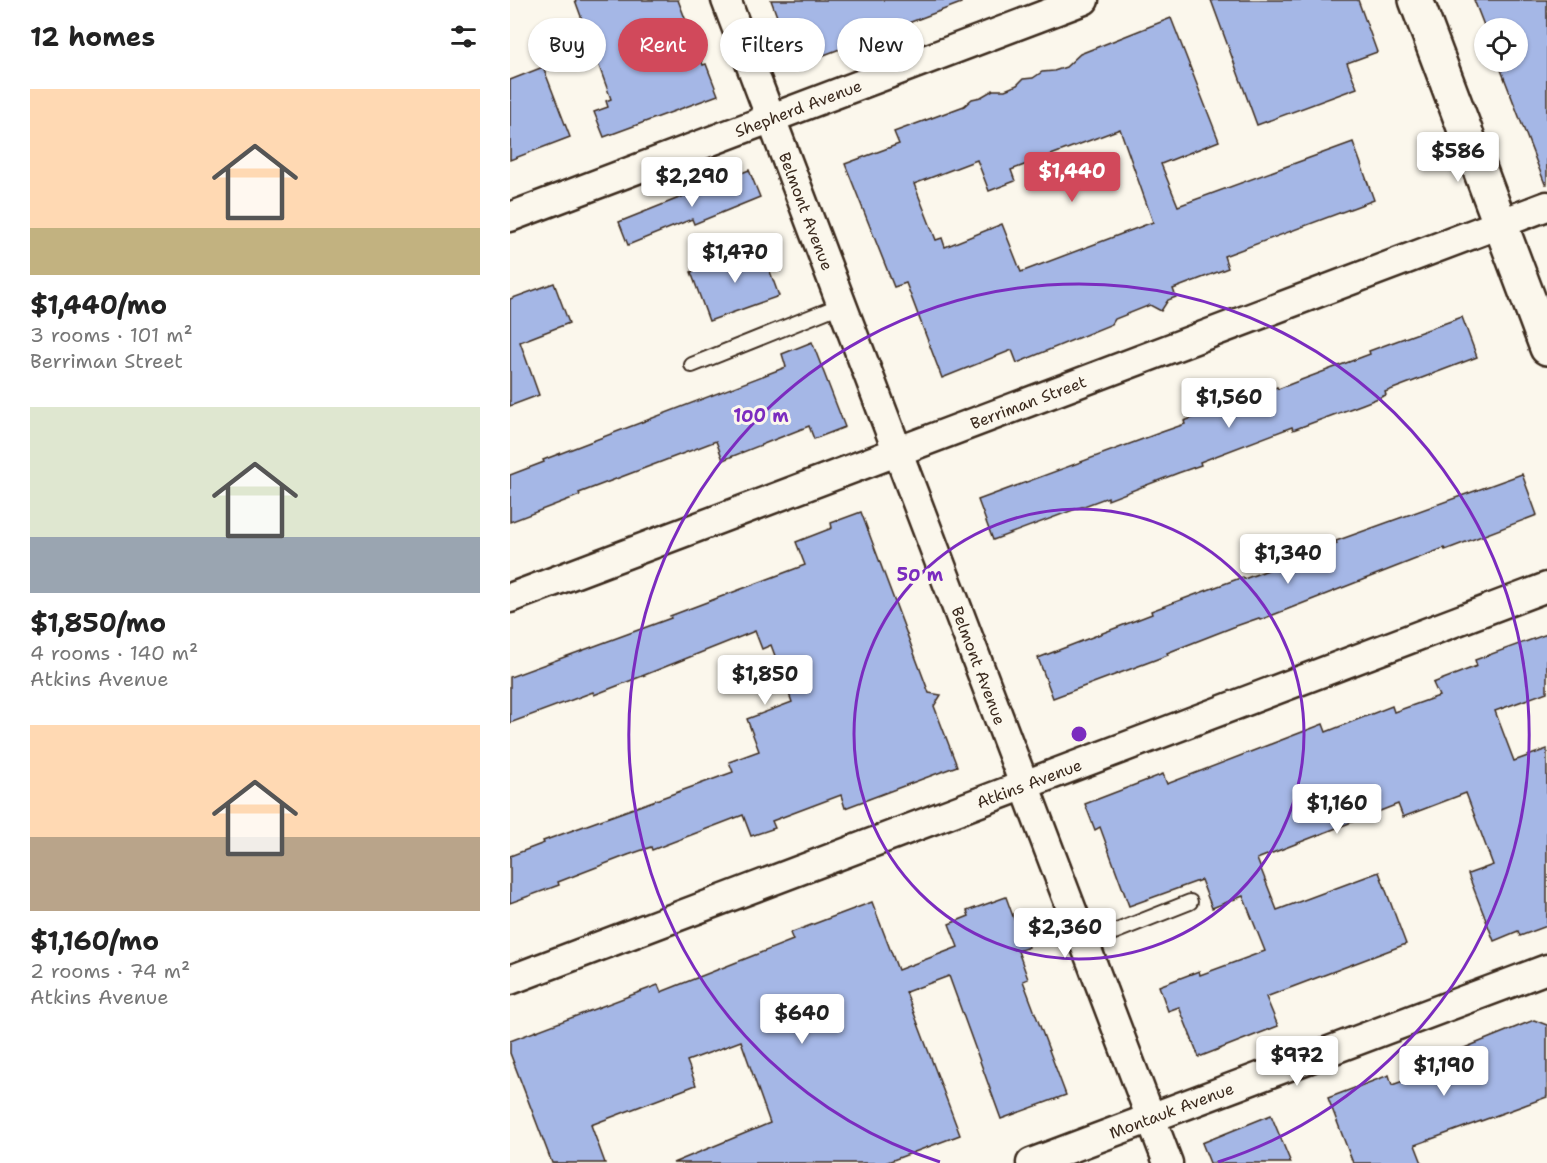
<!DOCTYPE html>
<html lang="en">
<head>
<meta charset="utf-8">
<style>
	body { margin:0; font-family:"Shantell Sans",sans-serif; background:#f6f6f6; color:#222; height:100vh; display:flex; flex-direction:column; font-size:22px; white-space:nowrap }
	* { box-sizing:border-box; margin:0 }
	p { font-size:20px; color:#767676 }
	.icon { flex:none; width:33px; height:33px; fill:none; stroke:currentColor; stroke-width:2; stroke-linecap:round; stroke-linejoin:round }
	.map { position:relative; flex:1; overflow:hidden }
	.panel { display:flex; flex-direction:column; background:#fff; width:510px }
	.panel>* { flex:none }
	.guide { position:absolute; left:18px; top:18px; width:570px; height:54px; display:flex; gap:12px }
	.fabs { position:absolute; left:964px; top:18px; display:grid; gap:12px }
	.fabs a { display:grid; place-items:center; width:54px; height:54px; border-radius:50%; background:#fff; box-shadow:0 2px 4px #0004; font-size:30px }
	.price { position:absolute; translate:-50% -51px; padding:0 14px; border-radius:6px; background:#fff; color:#222; font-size:20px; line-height:39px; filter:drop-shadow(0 2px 3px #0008) }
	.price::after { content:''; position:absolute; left:50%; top:36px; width:18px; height:14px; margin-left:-9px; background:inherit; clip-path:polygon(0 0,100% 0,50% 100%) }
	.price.active { background:#d1495b; color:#fff }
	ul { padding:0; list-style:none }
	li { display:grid; align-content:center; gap:12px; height:318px; padding:0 30px }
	li span { display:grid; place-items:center; height:186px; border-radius:0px; color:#555 }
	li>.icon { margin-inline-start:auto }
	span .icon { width:108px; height:108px; fill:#fffc; stroke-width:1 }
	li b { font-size:26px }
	h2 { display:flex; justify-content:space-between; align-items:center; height:72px; padding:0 30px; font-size:26px }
	.chip { padding:0 21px; border-radius:27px; background:#fff; box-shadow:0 2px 4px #0004; font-size:21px; line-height:54px }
	.chip.active { background:#d1495b; color:#fff }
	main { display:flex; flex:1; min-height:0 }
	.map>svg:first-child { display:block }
	.building { fill:#a5b7e6; stroke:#3b2a1e; stroke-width:1.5; fill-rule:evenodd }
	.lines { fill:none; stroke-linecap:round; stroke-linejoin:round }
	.lane-casing { stroke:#3b2a1e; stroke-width:18 }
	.street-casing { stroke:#3b2a1e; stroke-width:33 }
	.secondary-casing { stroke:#3b2a1e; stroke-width:38 }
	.lane { stroke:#fbf7ec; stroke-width:14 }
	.street { stroke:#fbf7ec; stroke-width:28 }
	.secondary { stroke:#fbf7ec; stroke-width:33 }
	.ring { fill:none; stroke:#7b2cbf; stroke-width:3 }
	.labels { text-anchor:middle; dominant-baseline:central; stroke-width:6; stroke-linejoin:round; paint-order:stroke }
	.street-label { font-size:16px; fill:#3b2a1e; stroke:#fbf7ec }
	.centre { fill:#7b2cbf; stroke:#fbf7ec; stroke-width:3 }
	.ring-label { font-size:18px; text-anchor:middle; font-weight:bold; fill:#7b2cbf; stroke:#fbf7ec; stroke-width:6; stroke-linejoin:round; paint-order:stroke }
</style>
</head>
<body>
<main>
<section class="panel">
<h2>12 homes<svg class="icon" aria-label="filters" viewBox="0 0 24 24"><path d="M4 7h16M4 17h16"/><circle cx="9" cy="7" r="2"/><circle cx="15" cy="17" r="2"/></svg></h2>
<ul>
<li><span style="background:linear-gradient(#ffd9b3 75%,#c2b280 0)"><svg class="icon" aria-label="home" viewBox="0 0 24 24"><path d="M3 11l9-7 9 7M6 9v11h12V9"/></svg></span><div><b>$1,440/mo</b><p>3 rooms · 101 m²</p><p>Berriman Street</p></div></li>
<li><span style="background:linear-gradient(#dfe7d0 70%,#9aa5b1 0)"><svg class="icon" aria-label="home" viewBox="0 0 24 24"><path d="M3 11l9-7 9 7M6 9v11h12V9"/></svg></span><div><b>$1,850/mo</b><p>4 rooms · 140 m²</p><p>Atkins Avenue</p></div></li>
<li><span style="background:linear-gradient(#ffd9b3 60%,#b9a48a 0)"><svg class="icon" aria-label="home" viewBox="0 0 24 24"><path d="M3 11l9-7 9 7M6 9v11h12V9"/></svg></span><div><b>$1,160/mo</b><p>2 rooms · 74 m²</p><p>Atkins Avenue</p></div></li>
</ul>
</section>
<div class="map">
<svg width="1037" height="1163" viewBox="0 0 1037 1163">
	<rect width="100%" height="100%" fill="#fbf7ec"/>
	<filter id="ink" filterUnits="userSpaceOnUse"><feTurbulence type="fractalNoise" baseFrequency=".0167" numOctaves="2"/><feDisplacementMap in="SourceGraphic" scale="12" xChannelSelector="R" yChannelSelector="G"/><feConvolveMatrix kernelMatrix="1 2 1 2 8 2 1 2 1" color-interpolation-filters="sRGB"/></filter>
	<g filter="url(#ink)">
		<g class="building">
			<polygon points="65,0 168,0 193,65 196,64 208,95 94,137 84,112 98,107 96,101 101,99"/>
			<polygon points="261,0 450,0 451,3 285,66"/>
			<polygon points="701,0 848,0 867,52 837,63 847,88 747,125"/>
			<polygon points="964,0 1037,0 1037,184 1035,184 988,62 1008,62 1008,28 975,28"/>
			<path d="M 661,18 L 709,141 L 651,164 L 668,206 L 843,142 L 864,200 L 714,256 L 718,268 L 663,289 L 666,297 L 658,300 L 651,311 L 640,305 L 605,319 L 602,324 L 507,363 L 502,350 L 432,378 L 396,283 L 384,287 L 335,164 L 389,144 L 384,132 L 454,106 L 462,99 L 471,97 L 483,90 L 495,90 L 507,85 L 513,79 L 523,78 L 532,72 L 544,71 L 556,67 L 570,54 ZM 610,129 L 643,222 L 511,272 L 492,224 L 435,247 L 432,238 L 426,240 L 404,184 L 467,160 L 479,191 L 505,181 L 501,170 Z"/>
			<polygon points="33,67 60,137 0,160 0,80"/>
			<polygon points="239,170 250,197 184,224 182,219 118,245 109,222"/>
			<polygon points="251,247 269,296 199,321 181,272"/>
			<polygon points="44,283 59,323 10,342 29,395 0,406 0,299"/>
			<polygon points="952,317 967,357 875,392 876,395 853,404 783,430 782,427 690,462 691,465 668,473 598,500 598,497 483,540 468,500 652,432 675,424 674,421 767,387 768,389 791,380 860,354 859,351"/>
			<polygon points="302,342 335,427 304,439 299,426 213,460 206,441 69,493 70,495 0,522 0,475 34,462 33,460 276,367 272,354"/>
			<polygon points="1012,474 1027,515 935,550 934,548 750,620 749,618 726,626 657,653 658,655 543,698 528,658 642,614 641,611 711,585 733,577 734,579 827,544 826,541"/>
			<polygon points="351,512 419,693 431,695 424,706 447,766 335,808 331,795 262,821 265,828 241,836 233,815 142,850 141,847 118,855 48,882 49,885 0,903 0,856 34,843 33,841 223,772 219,762 249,751 237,719 282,702 261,645 252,649 245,631 107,686 84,695 83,692 0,723 0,677 161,618 160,616 295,565 286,542 322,528 321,523"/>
			<polygon points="1037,634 1037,692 985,711 1004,761 1037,749 1037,926 1010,936 1008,931 984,941 958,874 983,865 956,793 893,817 888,804 747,859 767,910 869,872 896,944 756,997 768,1026 689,1057 669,1007 658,1011 649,986 689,971 690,975 755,951 733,896 702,908 691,880 619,906 590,827 585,830 575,804 653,774 657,784 813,724 816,732 882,706 884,712 929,696 923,683 967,666 965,660"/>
			<polygon points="496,897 505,922 509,920 519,947 508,951 518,979 513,981 556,1095 491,1119 439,976 396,992 450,1135 375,1163 163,1163 260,1123 231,1041 177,1061 186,1085 81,1125 95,1163 42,1163 0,1053 0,1041 148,985 151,992 283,940 280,933 362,902 388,970 448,947 439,924 459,916 457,911"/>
			<polygon points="1024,1020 1037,1025 1037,1097 905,1145 912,1163 843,1163 818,1098 879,1075 882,1085 946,1062 942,1053"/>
			<polygon points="761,1115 781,1163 700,1163 692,1143"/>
		</g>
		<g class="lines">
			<g class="lane-casing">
				<g id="lane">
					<polyline points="182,365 331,305"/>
					<polyline points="574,944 680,902"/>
				</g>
			</g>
			<g class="street-casing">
				<g id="street">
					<path id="s1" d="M 216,0 L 658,1163"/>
					<path id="s2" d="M 0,217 L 574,0"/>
					<path id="s3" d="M 0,598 L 1037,206"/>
					<path id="s4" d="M 0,980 L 1037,587"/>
					<path id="s5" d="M 521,1163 L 1037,969"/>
				</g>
			</g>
			<g class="secondary-casing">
				<polyline id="secondary" points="906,0 1037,348"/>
			</g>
			<use href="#lane" class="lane"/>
			<use href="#street" class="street"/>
			<use href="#secondary" class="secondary"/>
		</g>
	</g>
	<g class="ring">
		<circle cx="569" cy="734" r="225"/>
		<path d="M430 1162A450 450 0 1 1 708 1162"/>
	</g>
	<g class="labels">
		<g class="street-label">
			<text stroke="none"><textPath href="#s2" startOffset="308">Shepherd Avenue</textPath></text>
			<text stroke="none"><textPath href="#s1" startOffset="226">Belmont Avenue</textPath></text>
			<text stroke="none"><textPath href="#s3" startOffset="554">Berriman Street</textPath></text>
			<text stroke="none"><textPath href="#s1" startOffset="712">Belmont Avenue</textPath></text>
			<text stroke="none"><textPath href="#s4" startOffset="555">Atkins Avenue</textPath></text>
			<text stroke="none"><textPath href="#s5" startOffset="150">Montauk Avenue</textPath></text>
		</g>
	</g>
	<circle cx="569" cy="734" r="9" class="centre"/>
	<g class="ring-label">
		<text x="251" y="422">100 m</text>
		<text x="410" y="581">50 m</text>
	</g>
</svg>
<div class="fabs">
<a><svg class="icon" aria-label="locate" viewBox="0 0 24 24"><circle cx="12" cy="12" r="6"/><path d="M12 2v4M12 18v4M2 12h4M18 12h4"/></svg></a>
</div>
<b class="price" style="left:948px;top:183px">$586</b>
<b class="price active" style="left:562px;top:203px">$1,440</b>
<b class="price" style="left:182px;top:208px">$2,290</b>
<b class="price" style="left:225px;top:284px">$1,470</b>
<b class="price" style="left:719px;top:429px">$1,560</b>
<b class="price" style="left:778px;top:585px">$1,340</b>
<b class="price" style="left:255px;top:706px">$1,850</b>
<b class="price" style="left:827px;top:835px">$1,160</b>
<b class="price" style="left:555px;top:959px">$2,360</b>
<b class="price" style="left:292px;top:1045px">$640</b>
<b class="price" style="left:787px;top:1087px">$972</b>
<b class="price" style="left:934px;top:1097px">$1,190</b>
<div class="guide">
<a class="chip">Buy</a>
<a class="chip active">Rent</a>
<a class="chip">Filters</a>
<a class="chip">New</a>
</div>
</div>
</main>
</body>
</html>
